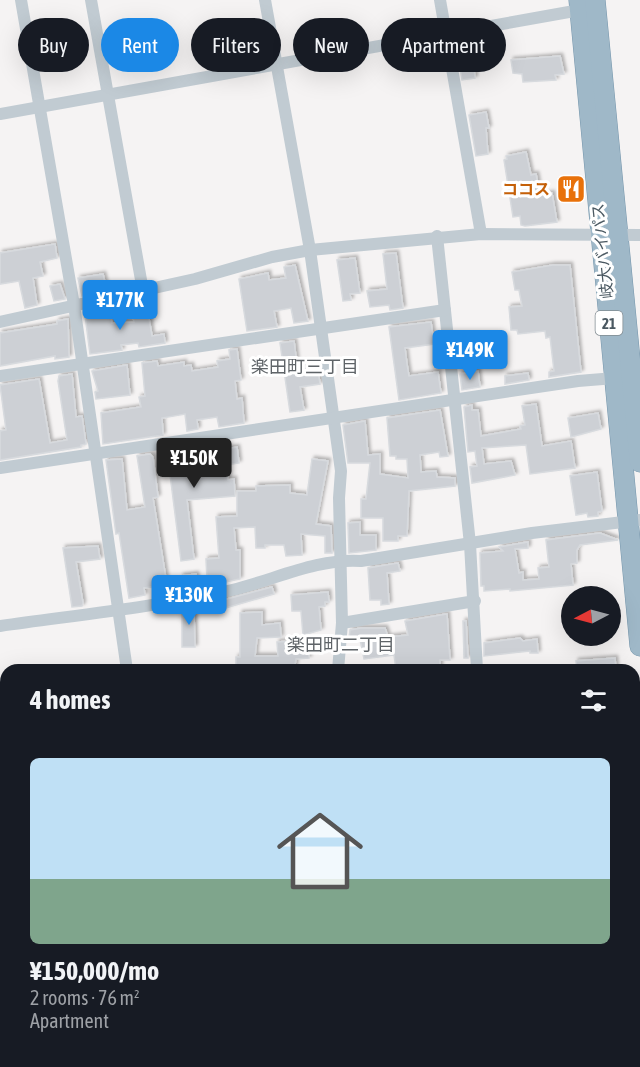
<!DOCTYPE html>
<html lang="en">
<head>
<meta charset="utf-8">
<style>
	body { margin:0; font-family:"Asap Condensed","Noto Sans JP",sans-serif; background:#20242c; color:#f1f3f6; height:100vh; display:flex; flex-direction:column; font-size:22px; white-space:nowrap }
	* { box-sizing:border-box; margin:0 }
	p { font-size:20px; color:#9ea1a6 }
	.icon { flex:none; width:33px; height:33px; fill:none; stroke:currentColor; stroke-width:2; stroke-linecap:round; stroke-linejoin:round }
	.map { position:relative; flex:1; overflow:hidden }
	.panel { position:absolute; left:0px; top:664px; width:640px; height:404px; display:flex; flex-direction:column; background:#171b24; border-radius:18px 18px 0 0; box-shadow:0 6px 24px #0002 }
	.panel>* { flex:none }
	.guide { position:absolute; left:18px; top:18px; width:604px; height:54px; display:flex; gap:12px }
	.needle { width:39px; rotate:264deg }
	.controls { position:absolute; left:561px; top:586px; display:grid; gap:12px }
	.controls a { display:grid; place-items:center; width:60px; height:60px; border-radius:50%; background:#171b24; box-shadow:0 6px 24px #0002; font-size:30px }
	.price { position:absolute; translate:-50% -51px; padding:0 14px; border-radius:6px; background:#1b88e6; color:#fff; font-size:20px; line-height:39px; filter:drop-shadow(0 2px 3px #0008) }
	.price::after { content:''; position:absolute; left:50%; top:36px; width:18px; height:14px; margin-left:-9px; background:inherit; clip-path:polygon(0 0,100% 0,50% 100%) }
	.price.current { background:#222; color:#fff }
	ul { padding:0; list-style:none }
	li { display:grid; align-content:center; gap:12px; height:318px; padding:0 30px }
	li+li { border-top:2px solid #363941 }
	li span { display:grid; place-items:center; height:186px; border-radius:9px; color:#555 }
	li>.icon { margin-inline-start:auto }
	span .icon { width:108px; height:108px; fill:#fffc; stroke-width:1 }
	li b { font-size:26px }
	h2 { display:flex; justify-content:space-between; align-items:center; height:72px; padding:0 30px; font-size:26px }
	.tag { padding:0 21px; border-radius:27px; background:#171b24; box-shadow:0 6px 24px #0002; font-size:21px; line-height:54px }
	.tag.current { background:#1b88e6; color:#fff }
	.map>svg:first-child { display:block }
	.building { fill:#cdd0d5; stroke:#d7dade; stroke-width:1.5; filter:url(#shadow) }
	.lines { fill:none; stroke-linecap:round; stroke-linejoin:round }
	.trunk-casing { stroke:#7696ac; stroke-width:21 }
	.minor { stroke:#c1cbd2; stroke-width:12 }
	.tertiary { stroke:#c1cbd2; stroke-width:15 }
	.secondary { stroke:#bfcbd4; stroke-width:16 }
	.trunk { stroke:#9fb8c8; stroke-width:20 }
	.labels { text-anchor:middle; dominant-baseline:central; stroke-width:6; stroke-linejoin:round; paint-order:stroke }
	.shield { fill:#fff; stroke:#808a90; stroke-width:1.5 }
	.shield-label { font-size:15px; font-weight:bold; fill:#4a5861 }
	.food-label { font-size:16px; font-weight:bold; fill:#c56008; stroke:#fff; text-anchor:end }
	.street-label { font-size:16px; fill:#4a5861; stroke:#fff }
	.neighbourhood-label { font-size:18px; fill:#5f6468; stroke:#fff }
</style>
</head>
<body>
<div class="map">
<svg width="640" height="1067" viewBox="0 0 640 1067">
	<defs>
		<filter id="shadow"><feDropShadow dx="2.5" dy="-2.5" stdDeviation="1.5" flood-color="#0004"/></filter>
	</defs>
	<rect width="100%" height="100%" fill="#f5f3f3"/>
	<g class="building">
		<polygon points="472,48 475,78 462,80 459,60 465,59 464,50"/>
		<polygon points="560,56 564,74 555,75 556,80 523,82 522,74 513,73 511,60"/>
		<polygon points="486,112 489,128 486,128 488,154 476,156 469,115"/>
		<polygon points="526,152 531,175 536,174 540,195 552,193 557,222 525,226 521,225 520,216 513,217 504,160 507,159 506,156"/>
		<polygon points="55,244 57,258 40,262 43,276 33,278 37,305 25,308 19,281 0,284 0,253"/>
		<polygon points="396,253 403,308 390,310 389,305 370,307 367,291 387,289 383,254"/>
		<polygon points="355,258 360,293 350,294 351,300 343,301 337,260"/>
		<polygon points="295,265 308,321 294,323 291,308 274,311 277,327 247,331 239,279 268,273 269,280 286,278 284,267"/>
		<polygon points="553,265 570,265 581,372 549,377 549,372 554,371 550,337 546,338 545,331 518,334 517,330 511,330 509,307 522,306 519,290 515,290 512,272"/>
		<polygon points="103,274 106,287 82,296 78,278"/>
		<polygon points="60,284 65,299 54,301 50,286"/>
		<polygon points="146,301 152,336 164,334 165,343 139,347 138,343 121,345 122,350 90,354 85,315 110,310 112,323 134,322 131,304"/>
		<polygon points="68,319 69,357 55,359 55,356 0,366 0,333 57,324 57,321"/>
		<polygon points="431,322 434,344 405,348 407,364 409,376 438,372 441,393 399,400 389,327"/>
		<polygon points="294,341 297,365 317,362 320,384 300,387 304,410 290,412 280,343"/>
		<polygon points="237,349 241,380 235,381 237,399 242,398 244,423 219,427 217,417 197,420 198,429 187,431 185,414 162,418 163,435 103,444 101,413 141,407 139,397 145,396 142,363 157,361 158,366 184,362 184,366 191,365 192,371 218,367 217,361 230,359 229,350"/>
		<polygon points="127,365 130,395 96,399 95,392 98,391 92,371"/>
		<polygon points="478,371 480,387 462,390 460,374"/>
		<polygon points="528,373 529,380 505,384 505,376"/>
		<polygon points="72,374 76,417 82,416 86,444 81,445 81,447 0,460 0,431 6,430 0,385 39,379 50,443 67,440 58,381 59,376"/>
		<polygon points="536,404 542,446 571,441 575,468 530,474 526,445 482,448 484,464 511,461 515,475 472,483 470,467 477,466 475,451 468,452 464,407 472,405 472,410 478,410 481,436 521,429 520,426 525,425 522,406"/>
		<polygon points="440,410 448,456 440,457 439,452 420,455 421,472 436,471 437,477 455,478 455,486 409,491 407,536 398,536 398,541 383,541 383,518 361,518 361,499 366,499 370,463 348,463 343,425 365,421 368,455 380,454 380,474 408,478 407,459 396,459 396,456 390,456 387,418"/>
		<polygon points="598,413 601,429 571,437 568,418"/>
		<polygon points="200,446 203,466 225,463 228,480 234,479 235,496 187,500 194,559 181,561 167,451"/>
		<polygon points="237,447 239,463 227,465 225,449"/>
		<polygon points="150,454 153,457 158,497 153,498 167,585 144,588 145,595 129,598 119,533 116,534 106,460 122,459 127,510 145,507 137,456"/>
		<polygon points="312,459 328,461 316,524 331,526 332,553 325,553 325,536 301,534 302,555 286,556 284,545 265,545 265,548 256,548 255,527 234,528 236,550 240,550 240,579 183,591 181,576 196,574 197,581 207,580 206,559 219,558 216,517 237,516 237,491 256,491 256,486 290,485 290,493 307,495"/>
		<polygon points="597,472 602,511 598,512 598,516 588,517 587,513 576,515 570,476"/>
		<polygon points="360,522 360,535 376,535 376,550 349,553 348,523"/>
		<polygon points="600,533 618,540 580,545 577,550 577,563 571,564 573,585 510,591 510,589 484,591 484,586 481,586 480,553 503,551 499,547 528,542 528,548 515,549 519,573 523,572 523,580 539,579 538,568 549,567 546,540"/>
		<polygon points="98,546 100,559 76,562 83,603 82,606 72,607 63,548"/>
		<polygon points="398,563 400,571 387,573 389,604 381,605 381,600 370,600 368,568"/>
		<polygon points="272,587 274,594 215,611 212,603"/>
		<polygon points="328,592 329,602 325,602 325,606 319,607 321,630 303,635 301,611 292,611 291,595"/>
		<polygon points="199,605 198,612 194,613 195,647 182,647 182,608"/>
		<polygon points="262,612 262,625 280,623 281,637 257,638 255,656 278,656 277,642 308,640 309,658 296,659 294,670 270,670 270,667 250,666 250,670 236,670 236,657 240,657 240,613"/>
		<polygon points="447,614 450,660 440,660 440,670 396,670 394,655 364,659 360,639 349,639 350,630 361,628 385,628 388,637 408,635 405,621"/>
		<polygon points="463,621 466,621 468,658 464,658"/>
		<polygon points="520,638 523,641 537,639 538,653 530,653 530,651 484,656 484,643"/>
		<polygon points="615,658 616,670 577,670 576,661"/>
	</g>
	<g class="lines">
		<g class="trunk-casing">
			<g id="trunk">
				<polyline points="579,0 640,646"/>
				<polyline points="595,0 640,462"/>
			</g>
		</g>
		<g class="minor">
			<polyline points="21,0 74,305 127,670"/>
			<polyline points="91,0 143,291"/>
			<polyline points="265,0 310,250 341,471 339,498 342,623"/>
			<polyline points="440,0 481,234"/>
			<polyline points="0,114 580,10"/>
			<polyline points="437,236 470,544 477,670"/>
			<polyline points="0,322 195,279 272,257 310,250 481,234 640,235"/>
			<polyline points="0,376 445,310"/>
			<polyline points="0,468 578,381 615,378"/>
			<path d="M 0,626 C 77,615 156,607 232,590 C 274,580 318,558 361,561 L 532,533 L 640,520"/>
			<polyline points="338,670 342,623 475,601"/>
			<polyline points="634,744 640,743"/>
			<polyline points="0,749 6,748"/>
			<polyline points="634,953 640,952"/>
			<polyline points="136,1062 137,1067"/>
			<polyline points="286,1062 286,1067"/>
			<polyline points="334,1062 334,1067"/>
			<polyline points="479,1062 479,1067"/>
			<polyline points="31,1067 50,1062"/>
		</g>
		<g class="tertiary">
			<polyline points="0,945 6,1013"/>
			<polyline points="10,1062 10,1067"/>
		</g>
		<g class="secondary">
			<polyline points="634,906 640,905"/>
			<polyline points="0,918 6,919"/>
			<polyline points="634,921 640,920"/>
			<polyline points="0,933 6,933"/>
		</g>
		<use href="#trunk" class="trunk"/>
	</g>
	<defs>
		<g id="restaurant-square" transform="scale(1.5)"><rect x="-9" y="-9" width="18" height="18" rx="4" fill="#e8710a" stroke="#fff"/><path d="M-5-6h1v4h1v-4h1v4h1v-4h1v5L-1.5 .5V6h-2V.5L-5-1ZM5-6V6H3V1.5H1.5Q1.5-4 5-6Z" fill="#fff"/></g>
	</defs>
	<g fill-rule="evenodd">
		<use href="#restaurant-square" x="571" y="189"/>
	</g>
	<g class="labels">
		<rect class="shield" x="595.5" y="311" width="27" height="24" rx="4.5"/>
		<g class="shield-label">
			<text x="609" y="323">21</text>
		</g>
		<g class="food-label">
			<text x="550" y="189">ココス</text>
		</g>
		<g class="street-label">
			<text transform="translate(602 251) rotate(-96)">岐大バイパス</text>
		</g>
		<g class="neighbourhood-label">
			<text x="305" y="366">楽田町三丁目</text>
			<text x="341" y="644">楽田町二丁目</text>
		</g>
	</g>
</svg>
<div class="controls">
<a><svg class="needle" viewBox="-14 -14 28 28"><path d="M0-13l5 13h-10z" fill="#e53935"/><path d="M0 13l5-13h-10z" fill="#9ea1a6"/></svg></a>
</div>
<b class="price" style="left:120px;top:331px">¥177K</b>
<b class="price" style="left:470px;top:381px">¥149K</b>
<b class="price current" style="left:194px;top:489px">¥150K</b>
<b class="price" style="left:189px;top:626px">¥130K</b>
<div class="guide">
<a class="tag">Buy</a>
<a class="tag current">Rent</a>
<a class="tag">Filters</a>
<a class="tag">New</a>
<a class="tag">Apartment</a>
</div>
<section class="panel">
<h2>4 homes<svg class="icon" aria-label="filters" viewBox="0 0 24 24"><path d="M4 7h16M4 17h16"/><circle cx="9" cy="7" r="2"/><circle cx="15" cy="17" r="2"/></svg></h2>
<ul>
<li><span style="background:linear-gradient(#bfe0f5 65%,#7fa58c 0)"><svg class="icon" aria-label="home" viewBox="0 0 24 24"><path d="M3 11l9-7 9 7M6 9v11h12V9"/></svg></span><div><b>¥150,000/mo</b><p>2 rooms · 76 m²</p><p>Apartment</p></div></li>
</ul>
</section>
</div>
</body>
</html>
